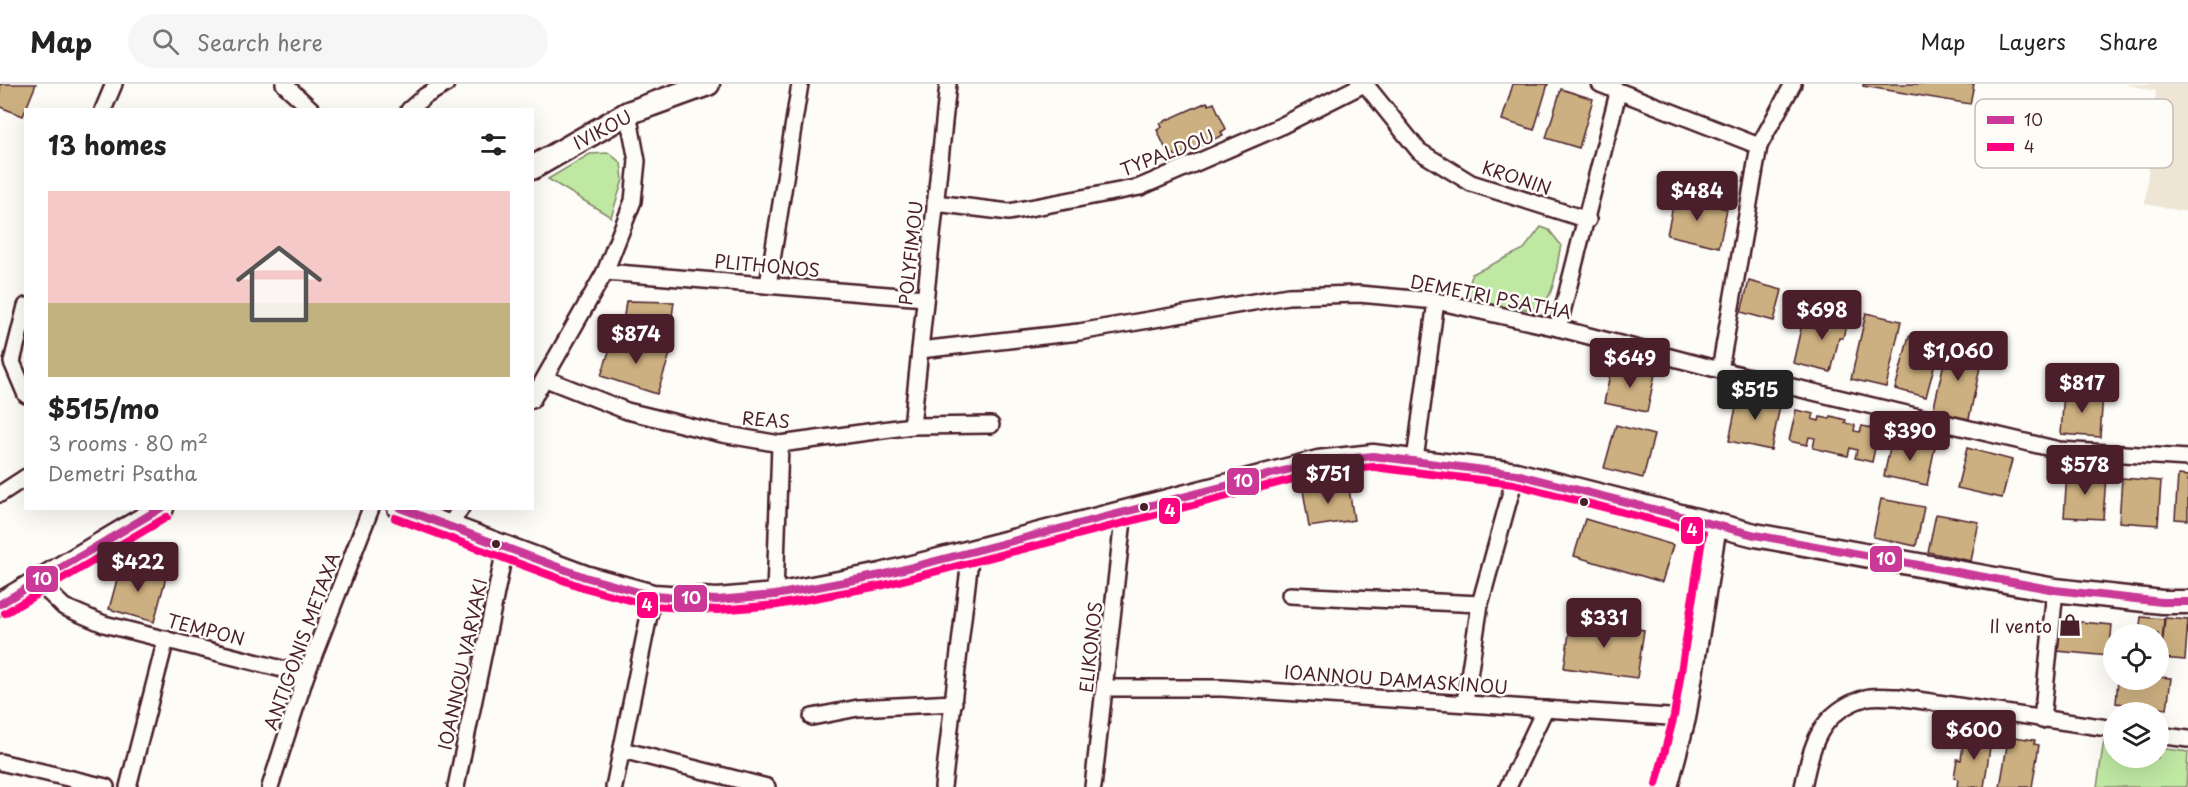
<!DOCTYPE html>
<html lang="en">
<head>
<meta charset="utf-8">
<style>
	body { margin:0; font-family:"Playpen Sans",sans-serif; background:#f6f6f6; color:#222; height:100vh; display:flex; flex-direction:column; font-size:22px; white-space:nowrap }
	* { box-sizing:border-box; margin:0 }
	p { font-size:20px; color:#767676 }
	.icon { flex:none; width:33px; height:33px; fill:none; stroke:currentColor; stroke-width:2; stroke-linecap:round; stroke-linejoin:round }
	.map { position:relative; flex:1; overflow:hidden }
	.details { position:absolute; left:24px; top:24px; width:510px; height:402px; display:flex; flex-direction:column; background:#fff; border-radius:0px; box-shadow:0 6px 24px #0002 }
	.details>* { flex:none }
	.fabs { position:absolute; left:2103px; top:540px; display:grid; gap:12px }
	.fabs a { display:grid; place-items:center; width:66px; height:66px; border-radius:50%; background:#fff; box-shadow:0 6px 24px #0002; font-size:30px }
	.price { position:absolute; translate:-50% -51px; padding:0 14px; border-radius:6px; background:#4a1f2b; color:#fff; font-size:20px; line-height:39px; filter:drop-shadow(0 2px 3px #0008) }
	.price::after { content:''; position:absolute; left:50%; top:36px; width:18px; height:14px; margin-left:-9px; background:inherit; clip-path:polygon(0 0,100% 0,50% 100%) }
	.price.selected { background:#222; color:#fff }
	ul { padding:0; list-style:none }
	li { display:grid; align-content:center; gap:12px; height:318px; padding:0 24px }
	li+li { border-top:2px solid #e0e0e0 }
	li span { display:grid; place-items:center; height:186px; border-radius:0px; color:#555 }
	li>.icon { margin-inline-start:auto }
	span .icon { width:108px; height:108px; fill:#fffc; stroke-width:1 }
	li b { font-size:26px }
	h2 { display:flex; justify-content:space-between; align-items:center; height:72px; padding:0 24px; font-size:26px }
	header { display:flex; align-items:center; gap:36px; box-sizing:border-box; height:84px; padding:0 30px; background:#fff; border-bottom:2px solid #e0e0e0 }
	header strong { font-size:28px }
	nav { display:flex; gap:33px; margin-inline-start:auto; font-size:21px }
	.search { width:420px; height:54px; background:#f6f6f6; display:flex; align-items:center; gap:15px; box-sizing:border-box; padding:0 21px; border-radius:33px; color:#767676; font-size:22px }
	.map>svg:first-child { display:block }
	.built { fill:#eee5d4 }
	.green { fill:#bfe8a3; stroke:#848467; stroke-width:1.5 }
	.building { fill:#ccb081; stroke:#4a1f2b; stroke-width:1.5 }
	.lines { fill:none; stroke-linecap:round; stroke-linejoin:round }
	.street-casing { stroke:#4a1f2b; stroke-width:20 }
	.secondary-casing { stroke:#4a1f2b; stroke-width:27 }
	.street { stroke:#fdfcf7; stroke-width:15 }
	.secondary { stroke:#fdfcf7; stroke-width:22 }
	.bus-1-casing { stroke:#fdfcf7; stroke-width:12 }
	.bus-2-casing { stroke:#fdfcf7; stroke-width:12 }
	.bus-1 { stroke:#ca3998; stroke-width:8 }
	.bus-2 { stroke:#ff0080; stroke-width:8 }
	.bus-dot { fill:#4a1f2b; stroke:#fdfcf7; stroke-width:2 }
	.labels { text-anchor:middle; dominant-baseline:central; stroke-width:5; stroke-linejoin:round; paint-order:stroke }
	.street-label { font-size:18px; fill:#4a1f2b; stroke:#fdfcf7 }
	.poi-label { font-size:18px; fill:#4a1f2b; stroke:#fdfcf7; text-anchor:end }
	.key { fill:#fdfcf7; stroke:#c7baba; stroke-width:1.5 }
	.key-label { font-size:16px; fill:#4a1f2b }
	.line-badge { stroke:#fdfcf7; stroke-width:2 }
	.badge-label { font-size:16px; text-anchor:middle; font-weight:bold; fill:#fff }
</style>
</head>
<body>
<header>
<strong>Map</strong>
<div class="search"><svg class="icon" aria-label="search" viewBox="0 0 24 24"><circle cx="10" cy="10" r="6"/><path d="M15 15l6 6"/></svg>Search here</div>
<nav><a>Map</a><a>Layers</a><a>Share</a></nav>
</header>
<div class="map">
<svg width="2188" height="703" viewBox="0 0 2188 703">
	<rect width="100%" height="100%" fill="#fdfcf7"/>
	<filter id="ink" filterUnits="userSpaceOnUse"><feTurbulence type="fractalNoise" baseFrequency=".0167" numOctaves="2"/><feDisplacementMap in="SourceGraphic" scale="12" xChannelSelector="R" yChannelSelector="G"/><feConvolveMatrix kernelMatrix="1 2 1 2 8 2 1 2 1" color-interpolation-filters="sRGB"/></filter>
	<g filter="url(#ink)">
		<polygon class="built" points="2125,0 2188,0 2188,128 2145,120 2156,7"/>
		<g class="green">
			<polygon points="609,69 621,79 623,96 611,133 548,95 590,70"/>
			<path d="M 1541,143 L 1549,146 L 1561,161 C 1557,177 1556,202 1547,215 C 1534,236 1486,218 1467,213 L 1472,190 L 1524,165 Z"/>
			<polygon points="2104,656 2113,657 2114,674 2158,674 2159,664 2188,668 2186,703 2097,703"/>
		</g>
		<g class="building">
			<polygon points="0,0 36,0 23,32 0,23"/>
			<polygon points="1513,0 1548,0 1534,46 1502,36"/>
			<polygon points="1863,0 1974,0 1970,20 1863,2"/>
			<polygon points="1561,5 1593,15 1579,64 1546,54"/>
			<polygon points="1207,18 1209,21 1214,19 1226,45 1221,48 1223,51 1176,73 1174,70 1169,72 1157,46 1162,43 1160,39"/>
			<polygon points="1675,112 1727,125 1719,163 1667,151"/>
			<polygon points="1749,197 1782,206 1774,237 1741,228"/>
			<polygon points="626,217 674,218 669,254 623,239"/>
			<polygon points="1832,220 1850,224 1843,254 1839,254 1831,288 1793,279 1802,240 1826,246"/>
			<polygon points="1866,229 1901,237 1886,303 1851,295"/>
			<polygon points="614,252 670,270 657,310 601,292"/>
			<polygon points="1909,252 1940,260 1926,313 1895,305"/>
			<polygon points="1948,261 1983,269 1969,335 1933,327"/>
			<polygon points="1612,281 1655,290 1647,328 1604,319"/>
			<polygon points="2064,307 2103,310 2100,353 2061,350"/>
			<polygon points="1739,308 1781,317 1771,366 1729,357"/>
			<polygon points="1796,326 1814,330 1812,335 1819,337 1820,333 1830,335 1831,332 1846,336 1845,339 1855,341 1854,347 1860,348 1862,342 1879,346 1872,378 1855,374 1857,366 1850,364 1848,372 1813,364 1815,354 1809,353 1807,361 1789,357"/>
			<polygon points="1616,341 1654,351 1643,394 1604,384"/>
			<polygon points="1892,354 1935,363 1927,401 1884,392"/>
			<polygon points="1967,364 2012,376 2002,414 1957,404"/>
			<polygon points="2067,389 2106,392 2103,435 2064,433"/>
			<polygon points="2178,391 2188,392 2188,436 2175,435"/>
			<polygon points="2122,394 2161,397 2158,441 2119,438"/>
			<polygon points="1348,399 1354,436 1309,443 1303,406"/>
			<polygon points="1881,415 1924,423 1916,462 1873,453"/>
			<polygon points="1936,430 1979,438 1971,477 1928,468"/>
			<polygon points="1585,435 1673,461 1662,498 1574,472"/>
			<polygon points="121,481 166,493 154,538 109,525"/>
			<polygon points="2141,533 2164,535 2161,574 2158,574 2158,550 2139,550"/>
			<polygon points="2165,534 2188,536 2185,576 2161,574"/>
			<polygon points="1571,535 1644,546 1637,594 1564,584"/>
			<polygon points="2060,536 2112,541 2109,572 2057,567"/>
			<polygon points="2158,593 2171,594 2167,625 2116,619 2118,596 2158,596"/>
			<polygon points="1974,647 1992,650 1984,703 1957,703 1958,695 1954,694 1957,675 1961,676 1964,652 1973,653"/>
			<polygon points="2014,653 2035,656 2034,660 2039,661 2032,703 2000,703 2008,656 2013,657"/>
		</g>
		<g class="lines">
			<g class="street-casing">
				<g id="street">
					<polyline points="284,0 312,26"/>
					<polyline points="1365,0 1419,67 1471,99 1588,136"/>
					<polyline points="1600,0 1759,62"/>
					<polyline points="103,26 114,0"/>
					<polyline points="409,26 425,12 446,0"/>
					<polyline points="935,119 1009,128 1140,103 1277,44 1364,0"/>
					<polyline points="605,188 925,214"/>
					<polyline points="768,201 800,0"/>
					<polyline points="26,222 12,278 26,311"/>
					<polyline points="1558,244 1618,9"/>
					<polyline points="920,266 1079,248 1288,212 1359,210 1436,217 1558,244 1720,286 2059,366 2188,374"/>
					<polyline points="1720,286 1759,62 1793,0"/>
					<polyline points="546,295 627,327 722,350 780,360 912,342 991,341"/>
					<polyline points="532,316 605,188 633,117 637,77 628,29"/>
					<polyline points="912,342 948,0"/>
					<polyline points="1415,376 1436,217"/>
					<polyline points="0,410 26,393"/>
					<polyline points="448,444 461,424"/>
					<polyline points="37,497 64,523 104,540 306,591"/>
					<polyline points="775,511 780,360"/>
					<polyline points="1290,511 1480,520"/>
					<polyline points="1105,604 1222,604 1684,634"/>
					<polyline points="1465,618 1480,520 1516,390"/>
					<polyline points="812,633 858,624 954,619"/>
					<polyline points="2042,636 2055,506"/>
					<polyline points="2158,651 2188,655"/>
					<polyline points="622,666 767,703"/>
					<polyline points="0,678 106,703"/>
					<polyline points="128,703 166,555"/>
					<polyline points="270,703 306,591 371,424"/>
					<polyline points="456,703 505,465"/>
					<polyline points="614,703 653,512"/>
					<polyline points="943,703 971,467"/>
					<polyline points="1093,703 1124,427"/>
					<polyline points="1508,703 1545,625"/>
					<path d="M 1803,703 C 1812,661 1819,628 1865,614 C 1874,611 1887,613 1897,613 L 2114,645"/>
				</g>
			</g>
			<g class="secondary-casing">
				<g id="secondary">
					<polyline points="532,84 628,29 708,0"/>
					<polyline points="399,424 585,493 653,512 717,516 775,511 881,491 1318,378 1373,372 1516,390 1755,451 2055,506 2162,518 2188,518"/>
					<polyline points="0,520 162,424"/>
					<polyline points="1666,703 1684,634 1715,441"/>
				</g>
			</g>
			<use href="#street" class="street"/>
			<use href="#secondary" class="secondary"/>
			<g class="bus-1-casing">
				<g id="bus-1">
					<polyline points="400,424 585,493 653,512 717,516 775,511 881,491 1318,378 1373,372 1516,390 1755,451 2055,506 2162,518 2188,518"/>
					<polyline points="0,520 161,424"/>
				</g>
			</g>
			<g class="bus-2-casing">
				<g id="bus-2">
					<polyline points="395,434 582,503 651,522 718,526 777,521 884,501 1320,388 1373,383 1514,400 1703,449 1674,632 1656,700"/>
					<polyline points="5,529 167,433"/>
				</g>
			</g>
			<use href="#bus-1" class="bus-1"/>
			<use href="#bus-2" class="bus-2"/>
		</g>
	</g>
	<defs>
		<g id="shop-bare" transform="scale(1.8)"><path d="M-5-2.5h2.3a2.7 3.5 0 0 1 5.4 0H5L5.5 6h-11ZM-1.5-2.5h3a1.5 2.3 0 0 0-3 0Z" fill="#4a1f2b" stroke="#fdfcf7" stroke-width="2.5" paint-order="stroke"/></g>
	</defs>
	<g fill-rule="evenodd">
		<use href="#shop-bare" x="2070" y="541"/>
	</g>
	<g class="bus-dot">
		<circle cx="1584" cy="418" r="5"/>
		<circle cx="1144" cy="423" r="5"/>
		<circle cx="496" cy="460" r="5"/>
	</g>
	<g class="labels">
		<g class="street-label">
			<text transform="translate(602 45) rotate(-28)">IVIKOU</text>
			<text transform="translate(1167 68) rotate(-21)">TYPALDOU</text>
			<text transform="translate(1517 93) rotate(18)">KRONIN</text>
			<text transform="translate(910 169) rotate(-84)">POLYFIMOU</text>
			<text transform="translate(767 181) rotate(5)">PLITHONOS</text>
			<text transform="translate(1491 212) rotate(11)">DEMETRI PSATHA</text>
			<text transform="translate(766 335) rotate(5)">REAS</text>
			<text transform="translate(206 545) rotate(14)">TEMPON</text>
			<text transform="translate(301 557) rotate(-70)">ANTIGONIS METAXA</text>
			<text transform="translate(1090 563) rotate(-84)">ELIKONOS</text>
			<text transform="translate(462 580) rotate(-78)">IOANNOU VARVAKI</text>
			<text transform="translate(1396 595) rotate(4)">IOANNOU DAMASKINOU</text>
		</g>
		<g class="poi-label">
			<text x="2052" y="541">Il vento</text>
		</g>
	</g>
	<rect x="1975" y="15" width="198" height="69" rx="9" class="key"/>
	<rect x="1987" y="32" width="27" height="8" fill="#ca3998"/>
	<rect x="1987" y="59" width="27" height="8" fill="#ff0080"/>
	<g class="key-label">
		<text x="2024" y="42">10</text>
		<text x="2024" y="69">4</text>
	</g>
	<g class="line-badge">
		<rect x="1226" y="383" width="34" height="29" rx="6" fill="#ca3998"/>
		<rect x="1158" y="413" width="23" height="28" rx="6" fill="#ff0080"/>
		<rect x="1680" y="432" width="24" height="29" rx="6" fill="#ff0080"/>
		<rect x="1869" y="461" width="34" height="28" rx="6" fill="#ca3998"/>
		<rect x="25" y="481" width="34" height="28" rx="6" fill="#ca3998"/>
		<rect x="673" y="500" width="35" height="29" rx="6" fill="#ca3998"/>
		<rect x="636" y="507" width="23" height="28" rx="6" fill="#ff0080"/>
	</g>
	<g class="badge-label">
		<text x="1243" y="403">10</text>
		<text x="1170" y="433">4</text>
		<text x="1692" y="452">4</text>
		<text x="1886" y="481">10</text>
		<text x="42" y="501">10</text>
		<text x="691" y="520">10</text>
		<text x="647" y="527">4</text>
	</g>
</svg>
<div class="fabs">
<a><svg class="icon" aria-label="locate" viewBox="0 0 24 24"><circle cx="12" cy="12" r="6"/><path d="M12 2v4M12 18v4M2 12h4M18 12h4"/></svg></a>
<a><svg class="icon" aria-label="layers" viewBox="0 0 24 24"><path d="M12 4l9 5-9 5-9-5zM3 14l9 5 9-5"/></svg></a>
</div>
<b class="price" style="left:1697px;top:138px">$484</b>
<b class="price" style="left:1822px;top:257px">$698</b>
<b class="price" style="left:636px;top:281px">$874</b>
<b class="price" style="left:1958px;top:298px">$1,060</b>
<b class="price" style="left:1630px;top:305px">$649</b>
<b class="price" style="left:2082px;top:330px">$817</b>
<b class="price selected" style="left:1755px;top:337px">$515</b>
<b class="price" style="left:1910px;top:378px">$390</b>
<b class="price" style="left:2085px;top:412px">$578</b>
<b class="price" style="left:1328px;top:421px">$751</b>
<b class="price" style="left:138px;top:509px">$422</b>
<b class="price" style="left:1604px;top:565px">$331</b>
<b class="price" style="left:1974px;top:677px">$600</b>
<section class="details">
<h2>13 homes<svg class="icon" aria-label="filters" viewBox="0 0 24 24"><path d="M4 7h16M4 17h16"/><circle cx="9" cy="7" r="2"/><circle cx="15" cy="17" r="2"/></svg></h2>
<ul>
<li><span style="background:linear-gradient(#f6c9c9 60%,#c2b280 0)"><svg class="icon" aria-label="home" viewBox="0 0 24 24"><path d="M3 11l9-7 9 7M6 9v11h12V9"/></svg></span><div><b>$515/mo</b><p>3 rooms · 80 m²</p><p>Demetri Psatha</p></div></li>
</ul>
</section>
</div>
</body>
</html>
